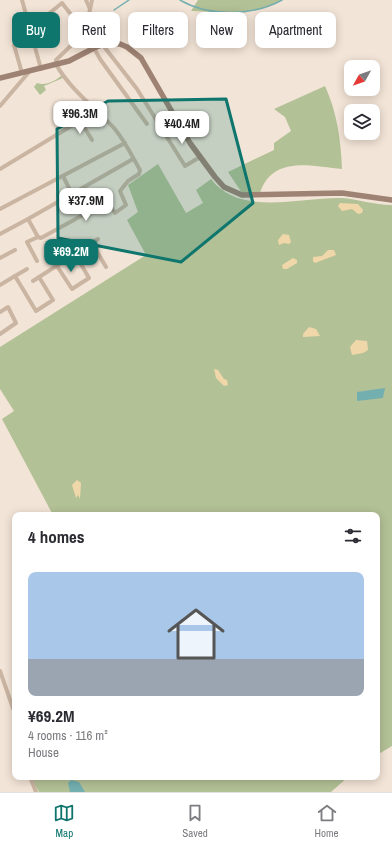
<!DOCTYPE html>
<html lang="en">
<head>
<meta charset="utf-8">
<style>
	body { margin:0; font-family:"Archivo Narrow",sans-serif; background:#f2f2f3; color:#2b2b33; height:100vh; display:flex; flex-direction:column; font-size:15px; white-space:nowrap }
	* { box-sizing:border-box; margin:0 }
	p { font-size:13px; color:#7c7c81 }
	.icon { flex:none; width:22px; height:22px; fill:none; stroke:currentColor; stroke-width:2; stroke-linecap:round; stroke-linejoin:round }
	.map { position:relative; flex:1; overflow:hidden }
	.details { position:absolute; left:12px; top:512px; width:368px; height:268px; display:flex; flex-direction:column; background:#fff; border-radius:8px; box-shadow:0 2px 10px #0003 }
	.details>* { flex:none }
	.hud { position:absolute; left:12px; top:12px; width:368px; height:36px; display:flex; gap:8px }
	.needle { width:26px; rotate:230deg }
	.fabs { position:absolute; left:344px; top:60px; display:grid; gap:8px }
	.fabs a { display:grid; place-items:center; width:36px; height:36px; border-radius:8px; background:#fff; box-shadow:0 2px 10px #0003; font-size:20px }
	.price { position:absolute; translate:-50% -34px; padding:0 9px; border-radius:8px; background:#fff; color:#222; font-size:13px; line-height:26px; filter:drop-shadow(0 1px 2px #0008) }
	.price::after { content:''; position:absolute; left:50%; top:24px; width:12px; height:9px; margin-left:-6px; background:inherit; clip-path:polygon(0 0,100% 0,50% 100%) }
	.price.on { background:#0f766e; color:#fff }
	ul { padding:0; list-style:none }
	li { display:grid; align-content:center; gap:8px; height:212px; padding:0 16px }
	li+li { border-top:1px solid #e1e1e2 }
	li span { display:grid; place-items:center; height:124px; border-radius:8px; color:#555 }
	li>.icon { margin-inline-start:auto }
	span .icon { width:72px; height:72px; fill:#fffc; stroke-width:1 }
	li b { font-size:17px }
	h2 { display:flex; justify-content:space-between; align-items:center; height:48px; padding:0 16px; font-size:17px }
	.tag { padding:0 14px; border-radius:8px; background:#fff; box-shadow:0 2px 10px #0003; font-size:14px; line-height:36px }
	.tag.on { background:#0f766e; color:#fff }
	.tabs { display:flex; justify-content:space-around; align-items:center; height:56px; border-top:1px solid #e1e1e2; background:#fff; font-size:11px; color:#7c7c81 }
	.tabs a { display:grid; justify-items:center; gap:2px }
	.tabs .on { color:#0f766e }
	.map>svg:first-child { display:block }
	.green { fill:#b3c196 }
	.sand { fill:#f0d7aa }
	.water { fill:#74afb0 }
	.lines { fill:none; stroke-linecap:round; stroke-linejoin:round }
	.stream { stroke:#74afb0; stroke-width:1.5 }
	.street { stroke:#cab4a2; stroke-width:4 }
	.secondary { stroke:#9e8273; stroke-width:5.5 }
	.marked { fill:#0f766e; fill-opacity:0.2; stroke:#0f766e; stroke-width:3; stroke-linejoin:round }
</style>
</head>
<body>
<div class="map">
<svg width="392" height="792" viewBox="0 0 392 792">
	<rect width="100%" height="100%" fill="#f2e4d6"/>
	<g class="green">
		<path d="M 198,0 L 283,0 C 255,16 222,12 191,11 Z"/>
		<path d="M 62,75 L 63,78 L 44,86 L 46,90 L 40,95 L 34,87 L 37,83 C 46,86 55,81 62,75 Z"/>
		<path d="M 325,86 C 337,112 341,141 342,169 C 312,166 272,155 260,193 L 242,193 L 228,172 L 274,150 L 274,143 L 291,131 L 285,117 L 274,109 Z"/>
		<path d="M 158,164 L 186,213 L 203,203 L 196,190 L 211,179 C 240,217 299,197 341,198 C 358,199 374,205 392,205 L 392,746 L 377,755 L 377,515 L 53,515 L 2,419 L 14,411 L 0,389 L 0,347 L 146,255 L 127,220 L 138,212 L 128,185 Z"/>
		<polygon points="37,777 348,777 331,792 39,792 32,780"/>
	</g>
	<g class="sand">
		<polygon points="340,203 358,204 363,210 362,213 358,214 352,209 342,211 338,206"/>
		<polygon points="283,234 289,235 291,242 289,244 284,243 279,245 278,240"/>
		<polygon points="328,250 334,250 336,255 315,263 313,261 313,257 322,256"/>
		<polygon points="293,258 297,260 297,263 287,269 283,269 282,265"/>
		<polygon points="309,327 316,329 320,336 303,337 303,334"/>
		<polygon points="356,340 367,341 368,350 363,353 352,355 350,347"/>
		<polygon points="214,369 218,370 224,379 227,380 228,385 224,386 216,378"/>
		<polygon points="77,480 81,483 80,499 78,495 76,498 72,485"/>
	</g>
	<g class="water">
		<polygon points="385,388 383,398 357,401 357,392"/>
		<polygon points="71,780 79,782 85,792 70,792 68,783"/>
	</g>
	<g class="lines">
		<g class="stream">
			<path d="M 180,0 C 209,17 253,16 282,0"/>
			<polyline points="114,10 129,0"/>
		</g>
		<g class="street">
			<polyline points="22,0 41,69"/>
			<polyline points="86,0 90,9"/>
			<polyline points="30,29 62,3 84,31"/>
			<polyline points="102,44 137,89 185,166 200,157"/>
			<polyline points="94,48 100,59 147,124"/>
			<polyline points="22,73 14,45 33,40"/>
			<polyline points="0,106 29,72"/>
			<polyline points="81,122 92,140"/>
			<polyline points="0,169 96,111"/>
			<polyline points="63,176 72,194"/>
			<polyline points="0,209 125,143"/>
			<path d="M 92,210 L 107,201 L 115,213 L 126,205 L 120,191 L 128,181 L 139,174 L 140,170 C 132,156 125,141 114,128 C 97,110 67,86 56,64 L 56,60 L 80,37 L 87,23 L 92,0"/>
			<polyline points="28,219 133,159"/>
			<polyline points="0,234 28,219 38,237 41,238 92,210 81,189"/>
			<polyline points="92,243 106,267"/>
			<polyline points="0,258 15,250"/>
			<polyline points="37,261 27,242 38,237"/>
			<polyline points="57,266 72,289 89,278 75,254"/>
			<polyline points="15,276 27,269"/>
			<polyline points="33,281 98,239"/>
			<polyline points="0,285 15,276 36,311 53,300 39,277"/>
			<polyline points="0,312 8,307 16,323 0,334"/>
			<polyline points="0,671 15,714"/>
			<polyline points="30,777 36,792"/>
		</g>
		<polyline class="secondary" points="0,78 69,61 94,48 107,43 120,44 127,47 141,58 190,143 215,177 224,187 242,195 342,193 392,200"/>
	</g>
	<path class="marked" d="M 226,99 L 253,203 L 181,262 L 58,238 L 57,129 L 108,101 Z"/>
</svg>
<div class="fabs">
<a><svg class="needle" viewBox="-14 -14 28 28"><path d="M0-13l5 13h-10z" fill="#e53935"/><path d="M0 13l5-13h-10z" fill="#7c7c81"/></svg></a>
<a><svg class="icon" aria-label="layers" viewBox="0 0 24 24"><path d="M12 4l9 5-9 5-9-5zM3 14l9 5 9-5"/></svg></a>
</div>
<b class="price" style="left:80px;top:135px">¥96.3M</b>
<b class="price" style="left:182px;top:145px">¥40.4M</b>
<b class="price" style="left:86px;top:222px">¥37.9M</b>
<b class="price on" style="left:71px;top:273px">¥69.2M</b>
<div class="hud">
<a class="tag on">Buy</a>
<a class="tag">Rent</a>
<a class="tag">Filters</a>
<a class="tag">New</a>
<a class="tag">Apartment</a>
</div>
<section class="details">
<h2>4 homes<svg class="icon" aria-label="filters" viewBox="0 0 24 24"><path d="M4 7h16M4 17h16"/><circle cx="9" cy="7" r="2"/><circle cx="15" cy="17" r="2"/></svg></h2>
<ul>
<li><span style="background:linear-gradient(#a9c7e8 70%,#9aa5b1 0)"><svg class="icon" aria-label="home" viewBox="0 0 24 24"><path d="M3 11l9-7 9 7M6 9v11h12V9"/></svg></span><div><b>¥69.2M</b><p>4 rooms · 116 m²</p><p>House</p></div></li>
</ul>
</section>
</div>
<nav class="tabs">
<a class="on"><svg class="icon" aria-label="map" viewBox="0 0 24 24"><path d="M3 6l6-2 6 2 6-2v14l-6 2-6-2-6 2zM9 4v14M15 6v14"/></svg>Map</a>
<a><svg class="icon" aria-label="saved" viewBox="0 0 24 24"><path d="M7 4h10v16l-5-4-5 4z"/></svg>Saved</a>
<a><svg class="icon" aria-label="home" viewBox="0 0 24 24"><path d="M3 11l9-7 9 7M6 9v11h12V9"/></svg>Home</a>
</nav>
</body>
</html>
